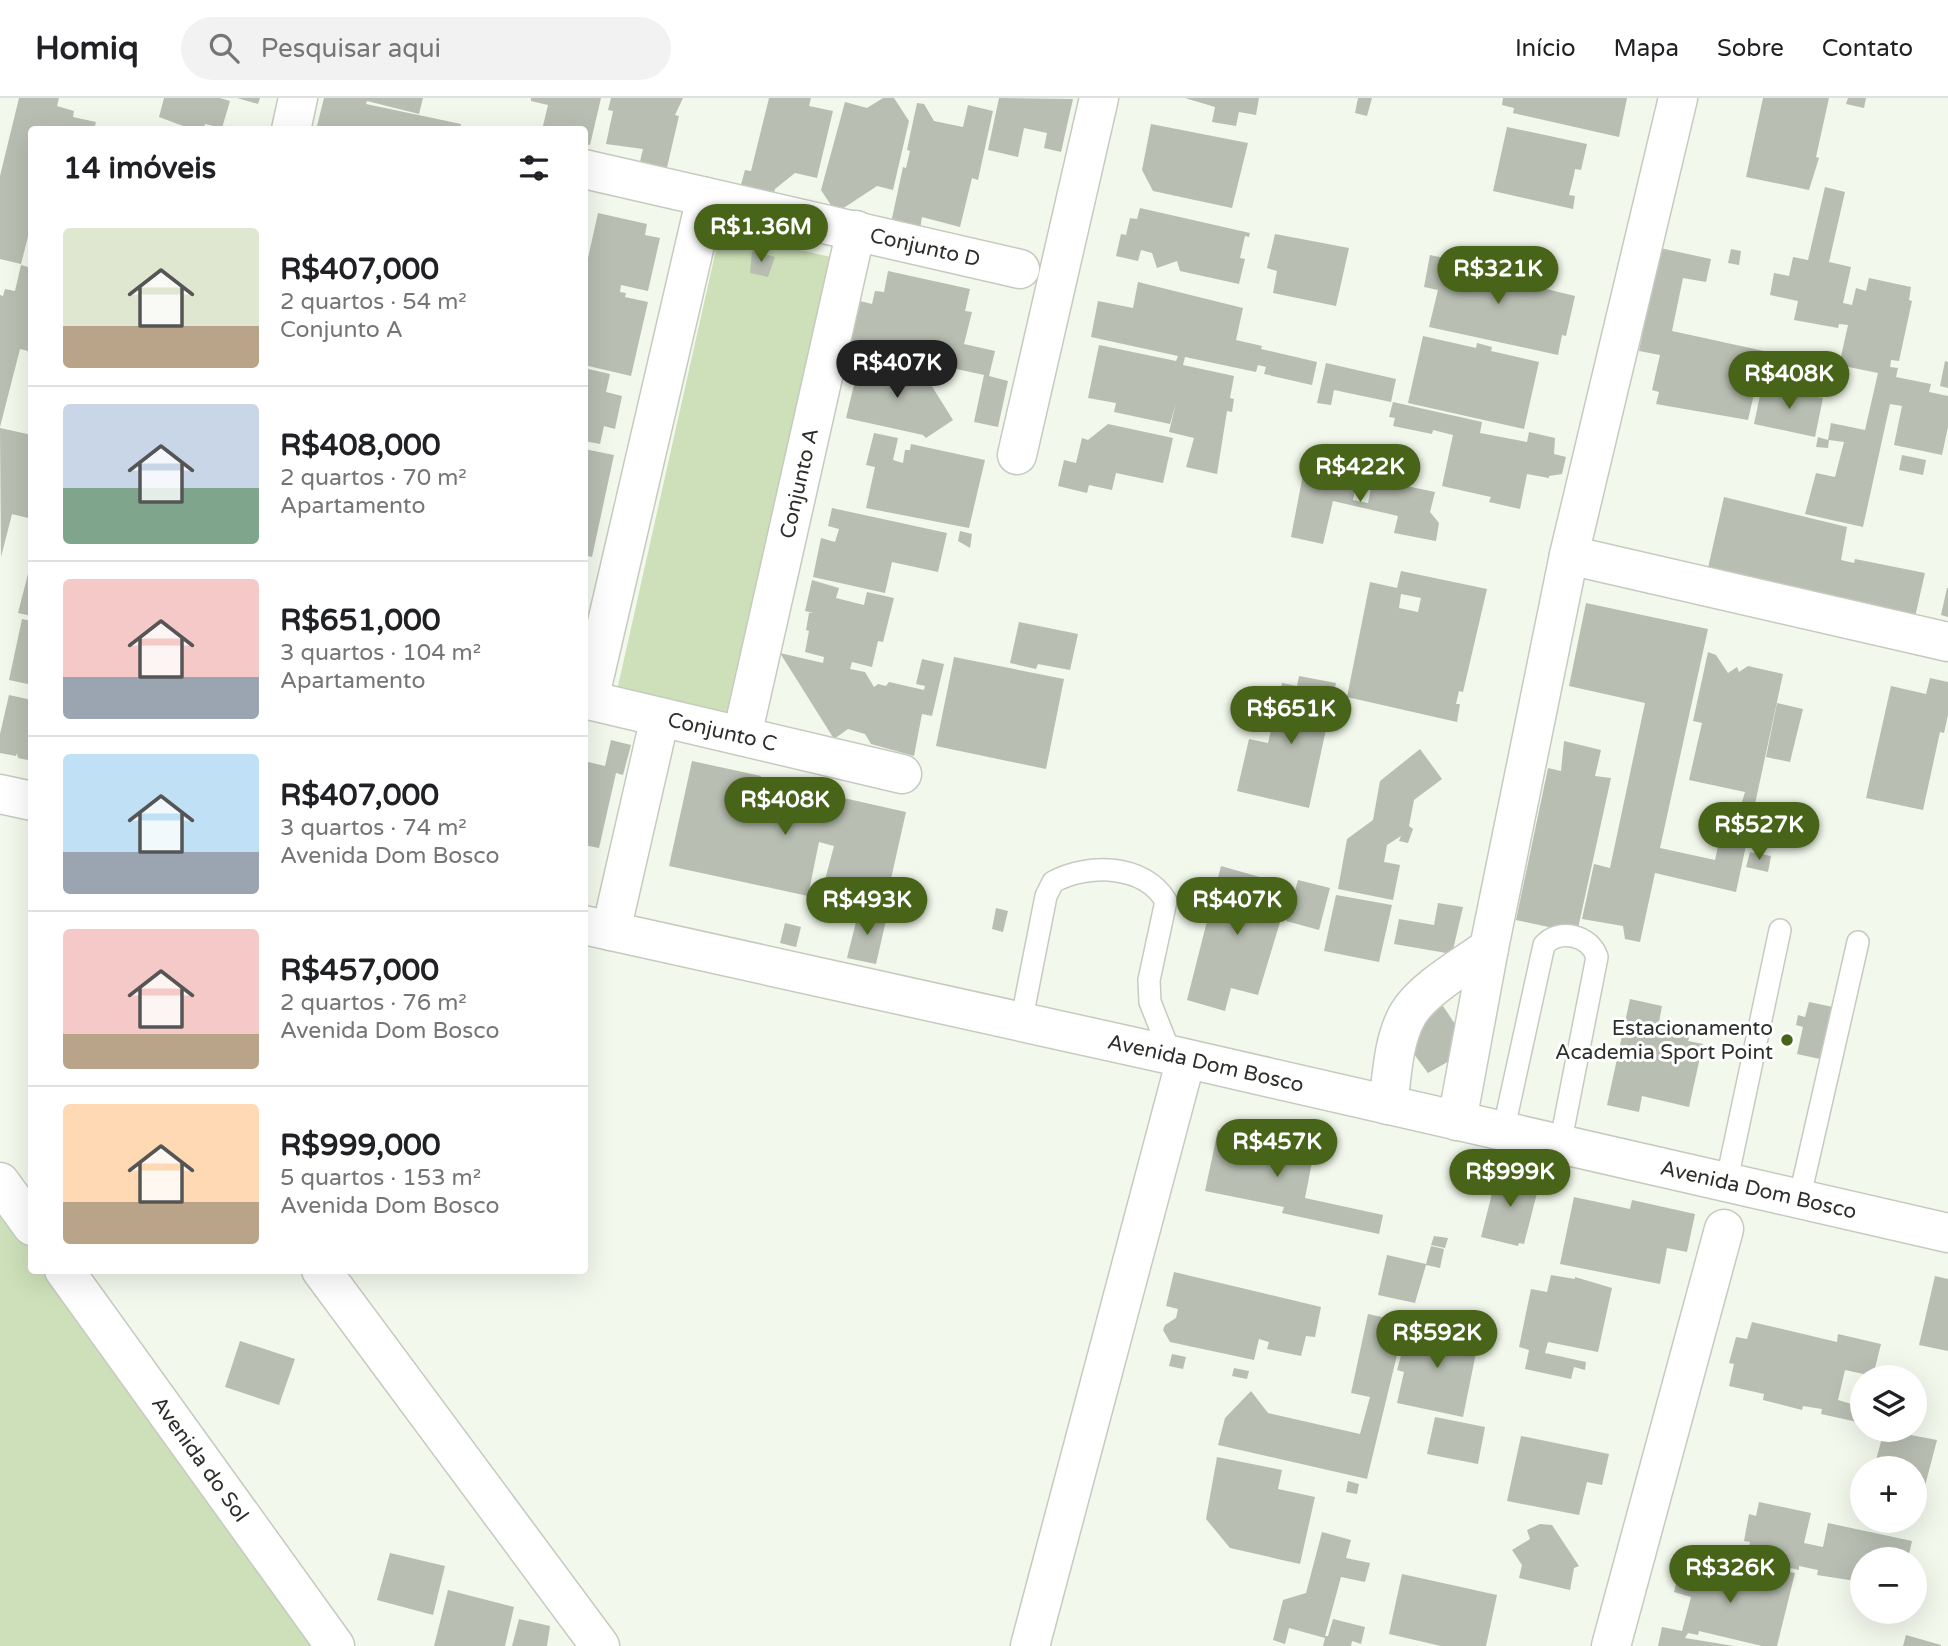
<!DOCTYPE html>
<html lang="pt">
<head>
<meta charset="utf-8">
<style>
	body { margin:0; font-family:"Varela Round",sans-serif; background:#f2f2f2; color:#202124; height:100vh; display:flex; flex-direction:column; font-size:26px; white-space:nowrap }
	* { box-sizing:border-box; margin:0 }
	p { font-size:23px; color:#757577 }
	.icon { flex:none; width:38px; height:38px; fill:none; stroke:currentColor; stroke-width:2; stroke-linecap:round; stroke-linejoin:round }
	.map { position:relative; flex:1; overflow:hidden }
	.drawer { position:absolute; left:28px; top:28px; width:560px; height:1148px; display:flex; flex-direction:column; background:#fff; border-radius:7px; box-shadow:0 7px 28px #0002 }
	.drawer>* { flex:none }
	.tools { position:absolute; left:1850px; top:1267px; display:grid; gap:14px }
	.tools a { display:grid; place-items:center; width:77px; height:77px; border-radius:50%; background:#fff; box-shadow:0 7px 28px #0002; font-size:35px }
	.price { position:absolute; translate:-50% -60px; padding:0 16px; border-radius:24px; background:#476418; color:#fff; font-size:23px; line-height:46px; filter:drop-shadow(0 2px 4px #0008) }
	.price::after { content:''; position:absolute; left:50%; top:42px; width:21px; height:16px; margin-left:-10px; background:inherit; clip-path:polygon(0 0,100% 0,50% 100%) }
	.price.selected { background:#222; color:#fff }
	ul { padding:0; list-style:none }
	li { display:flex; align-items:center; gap:21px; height:175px; padding:0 35px }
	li+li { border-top:2px solid #e0e0e0 }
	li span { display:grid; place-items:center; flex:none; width:196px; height:140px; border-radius:7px; color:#555 }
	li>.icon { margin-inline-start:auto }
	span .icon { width:84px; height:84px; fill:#fffc; stroke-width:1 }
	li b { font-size:30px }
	h2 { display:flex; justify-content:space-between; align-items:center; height:84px; padding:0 35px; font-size:30px }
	header { display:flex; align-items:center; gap:42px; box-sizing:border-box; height:98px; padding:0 35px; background:#fff; border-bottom:2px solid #e0e0e0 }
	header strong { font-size:33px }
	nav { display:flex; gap:38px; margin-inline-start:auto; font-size:24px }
	.search { width:490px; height:63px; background:#f2f2f2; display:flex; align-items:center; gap:18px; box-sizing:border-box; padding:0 24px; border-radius:38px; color:#757577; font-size:26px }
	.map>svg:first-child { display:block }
	.green { fill:#cde0b9 }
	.building { fill:#b8beb2; fill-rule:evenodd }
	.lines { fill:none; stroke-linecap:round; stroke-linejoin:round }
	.lane-casing { stroke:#c5cbbf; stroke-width:24 }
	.street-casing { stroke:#c5cbbf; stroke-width:41 }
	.secondary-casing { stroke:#c5cbbf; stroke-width:41 }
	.lane { stroke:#fff; stroke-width:21 }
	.street { stroke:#fff; stroke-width:38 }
	.secondary { stroke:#fff; stroke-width:38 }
	.poi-dot { fill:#476418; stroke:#fff; stroke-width:2.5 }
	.labels { text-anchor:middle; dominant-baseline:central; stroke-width:6; stroke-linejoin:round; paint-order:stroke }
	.street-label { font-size:21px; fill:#2d2f2b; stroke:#fff }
	.poi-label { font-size:21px; fill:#2d2f2b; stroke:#fff; text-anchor:end }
</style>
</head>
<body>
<header>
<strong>Homiq</strong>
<div class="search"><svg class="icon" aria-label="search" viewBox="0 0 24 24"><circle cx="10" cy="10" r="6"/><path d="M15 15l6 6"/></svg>Pesquisar aqui</div>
<nav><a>Início</a><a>Mapa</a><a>Sobre</a><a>Contato</a></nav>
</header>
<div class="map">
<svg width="1948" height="1548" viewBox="0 0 1948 1548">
	<rect width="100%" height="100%" fill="#f2f8ec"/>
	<g class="green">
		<polygon points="720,134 831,159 726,622 616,597"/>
		<polygon points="0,1109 31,1153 32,1172 45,1173 315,1548 0,1548"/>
	</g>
	<g class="building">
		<polygon points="19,0 59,0 57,8 74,13 73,19 96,24 94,32 32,32 32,123 21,166 0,161 0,78"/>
		<polygon points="164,0 220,0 230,3 222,30 205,26 204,32 194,32 159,19"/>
		<polygon points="237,0 260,0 258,6"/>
		<polygon points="324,0 423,0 419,16 367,3 366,6 461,26 460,32 316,32"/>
		<polygon points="531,0 601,0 590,47 584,46 584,32 542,32 548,7 531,3"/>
		<polygon points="611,0 683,0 675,17 679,18 665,78 638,72 643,51 606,46 613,13 608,12"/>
		<polygon points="769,0 811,0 809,8 833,13 817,80 795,75 775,91 772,102 739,94 745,72 751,73"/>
		<polygon points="883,0 894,0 909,23 893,92 877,88 836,115 821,92 845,4 867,10"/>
		<polygon points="999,0 1073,1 1061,54 1044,50 1047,35 1024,30 1018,59 988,52"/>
		<polygon points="1185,0 1259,0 1256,17 1239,14 1236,28 1212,24 1215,9"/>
		<polygon points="1358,0 1372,0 1367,18 1355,15"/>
		<polygon points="1503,0 1627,0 1619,39 1513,15 1514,10 1502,7"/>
		<polygon points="1763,0 1829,0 1816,59 1819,60 1809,92 1746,79"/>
		<polygon points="1848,0 1866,0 1864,10 1846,6"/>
		<polygon points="917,5 924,6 934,23 963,29 968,7 993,13 978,82 972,80 960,129 922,119 920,131 891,125 903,69 906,70 910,53 907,52"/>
		<polygon points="1151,26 1248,45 1232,110 1153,93 1142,72"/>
		<polygon points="1507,29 1587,46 1581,72 1575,71 1574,77 1569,97 1575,98 1573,111 1493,93"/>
		<polygon points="1825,89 1845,94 1829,164 1851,169 1843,205 1852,207 1856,190 1866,193 1869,180 1911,189 1909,202 1912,203 1899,263 1891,262 1890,269 1898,270 1896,279 1931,286 1929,294 1948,298 1948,329 1942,357 1894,347 1902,308 1890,306 1863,429 1805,416 1816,375 1835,379 1844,344 1829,342 1828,350 1816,349 1818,339 1828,342 1831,325 1865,332 1878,275 1839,267 1848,227 1839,226 1838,230 1794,222 1798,203 1770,197 1774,175 1789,178 1793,159 1808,162"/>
		<polygon points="1140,110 1250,135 1249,139 1245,138 1240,160 1245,161 1239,186 1180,173 1177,163 1157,170 1152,155 1141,152 1138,163 1116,158 1121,136 1126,137 1130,120 1137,121"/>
		<polygon points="598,115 647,126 645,137 660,140 648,193 621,187 620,194 626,195 625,199 648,204 631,278 584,267 584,185 587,186 588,180 584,178"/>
		<polygon points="1275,136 1349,150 1336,208 1273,195 1277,173 1267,170"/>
		<polygon points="1660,150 1711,161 1706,184 1683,180 1672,233 1764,253 1748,322 1656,306 1659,294 1652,292 1660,257 1639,253"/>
		<polygon points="1731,151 1741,153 1739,167 1728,165"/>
		<polygon points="752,153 775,159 768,179 750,175"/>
		<polygon points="1430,157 1463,164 1462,170 1482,174 1483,169 1536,180 1534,188 1575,198 1566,238 1562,237 1558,257 1429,229 1438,192 1424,189"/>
		<polygon points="21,167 32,170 32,254 20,251 0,329 0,197 3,198 5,191 15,193"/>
		<polygon points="888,173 970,191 965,213 972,214 964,246 995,253 989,278 1008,283 998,329 974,324 984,277 919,263 920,256 898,251 896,258 850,247 860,203 872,206 875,193 884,194"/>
		<polygon points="1138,184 1243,210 1236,242 1262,248 1261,251 1317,264 1312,287 1264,276 1266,269 1258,267 1256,274 1185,259 1183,267 1234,278 1230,300 1234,301 1232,314 1227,313 1217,376 1186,369 1194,340 1169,334 1176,305 1170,326 1114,314 1116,305 1088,300 1099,247 1176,263 1178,258 1091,239 1098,203 1133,210"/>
		<polygon points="1423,238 1476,250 1477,245 1492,249 1491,253 1539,264 1524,331 1408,305"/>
		<polygon points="860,262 908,273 918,266 953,322 926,340 923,337 846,320"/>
		<polygon points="1945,263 1948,264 1948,290 1940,288"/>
		<polygon points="1326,265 1396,281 1391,304 1334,292 1331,307 1317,305"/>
		<polygon points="584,270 610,276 606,294 622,298 615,331 604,328 600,346 584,343"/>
		<polygon points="1762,288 1823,300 1815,339 1754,326"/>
		<polygon points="1393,304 1482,324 1480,335 1527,344 1529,334 1555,340 1554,356 1566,359 1562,376 1549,378 1549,380 1527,376 1520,411 1489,404 1491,399 1442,388 1453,337 1433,332 1432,336 1393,328 1395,320 1389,319"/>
		<polygon points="1108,326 1173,340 1163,385 1116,375 1112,392 1089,387 1087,395 1058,388 1064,362 1076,365 1082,340 1088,342"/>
		<polygon points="0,330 32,337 32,421 12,416 1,459"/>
		<polygon points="874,335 898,340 893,362 903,365 905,352 910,352 911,346 985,362 969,430 866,410 875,369 866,367"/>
		<polygon points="584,351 614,357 592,459 584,457"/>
		<polygon points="1902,357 1926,362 1923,377 1899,372"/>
		<polygon points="1305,366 1358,377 1353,402 1368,405 1373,381 1435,394 1430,414 1439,425 1436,443 1394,435 1398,418 1333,403 1323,446 1291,439"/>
		<polygon points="1724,399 1847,429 1841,462 1854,465 1855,461 1925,475 1915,519 1708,470"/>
		<polygon points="832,410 947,435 938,474 892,464 885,495 813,479 821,440 835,444 839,431 828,428"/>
		<polygon points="960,433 972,436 970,450 958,443"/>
		<polygon points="31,464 32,464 32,518 18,515"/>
		<path d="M 1401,473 L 1487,491 L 1463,594 L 1459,593 L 1456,606 L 1460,606 L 1457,624 L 1347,599 L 1370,484 L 1397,490 ZM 1401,496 L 1421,500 L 1418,514 L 1399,510 Z"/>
		<polygon points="812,482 839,490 836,500 864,507 867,494 894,500 883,544 878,543 872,569 852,564 850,571 865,574 874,589 878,586 886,588 889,584 924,592 925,588 916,586 922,561 944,566 932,618 922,616 914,658 871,646 865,636 848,631 834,641 780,555 823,565 824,559 805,554 809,533 806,532 809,515 813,515 805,513"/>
		<polygon points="1947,490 1948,490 1948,519 1941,517"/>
		<polygon points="1586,505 1708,531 1660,750 1715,762 1724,721 1736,724 1745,694 1689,682 1702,625 1693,623 1708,554 1716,557 1728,575 1737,569 1739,574 1748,568 1783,576 1736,794 1655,775 1640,844 1625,841 1623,828 1582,821 1594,766 1610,770 1645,605 1569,588"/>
		<polygon points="22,521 32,523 32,587 9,582"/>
		<polygon points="1019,524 1078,536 1070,572 1038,566 1036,571 1010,565"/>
		<polygon points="954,559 1064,581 1046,671 936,648"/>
		<polygon points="1299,578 1336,585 1309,710 1237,693 1249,641 1268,645 1274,619 1286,622 1287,614 1277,612 1282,585 1297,588"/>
		<polygon points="1930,580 1948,584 1948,617 1944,635 1940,634 1923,712 1866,700 1891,588 1926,596"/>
		<polygon points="9,597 32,602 32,663 18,660 17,655 16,658 0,655 0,636"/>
		<polygon points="1777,605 1803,611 1790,664 1766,659"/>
		<polygon points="611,642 631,647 623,677 616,675 599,750 584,747 584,663 605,668"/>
		<polygon points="1564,643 1601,652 1595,678 1611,680 1577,835 1516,822 1548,670 1561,673"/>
		<polygon points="1420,651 1442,681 1414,702 1409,728 1413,731 1408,745 1399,743 1401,738 1387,747 1384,764 1400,767 1393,802 1338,791 1347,741 1373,722 1380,683"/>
		<polygon points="692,663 761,678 756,700 774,704 777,693 794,698 797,685 830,693 830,697 906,714 884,812 821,797 834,748 819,744 808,798 669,768"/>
		<polygon points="1750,754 1771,758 1768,774 1746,769"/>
		<polygon points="1221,768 1291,788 1258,897 1231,890 1225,913 1187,902"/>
		<polygon points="1298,782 1330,790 1319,832 1286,823"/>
		<polygon points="1336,797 1392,807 1379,864 1324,853"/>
		<polygon points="1438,805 1463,809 1452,856 1394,846 1399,821 1434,827"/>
		<polygon points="996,810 1008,813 1003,834 992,831"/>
		<polygon points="859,812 887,818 876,866 847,860"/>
		<polygon points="785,825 801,829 796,849 780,845"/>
		<polygon points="1630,901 1662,908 1659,924 1692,931 1688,943 1703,946 1689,1009 1642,998 1639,1014 1607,1007"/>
		<polygon points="1809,904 1833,909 1820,961 1797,956 1803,929 1796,927 1798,917 1805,919"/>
		<polygon points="1443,908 1469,947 1467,953 1428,975 1402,940 1403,931"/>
		<polygon points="1284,1030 1302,1033 1299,1050 1314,1054 1305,1100 1383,1117 1379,1136 1282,1115 1284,1109 1205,1093 1218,1032 1281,1045"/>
		<polygon points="1518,1075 1535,1079 1532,1094 1537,1095 1524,1146 1519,1145 1518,1148 1481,1139 1497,1076 1516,1079"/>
		<polygon points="1574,1099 1630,1111 1632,1102 1695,1116 1687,1154 1667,1150 1660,1186 1560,1166"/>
		<polygon points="1434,1138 1448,1140 1445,1150 1431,1147"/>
		<polygon points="1431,1148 1444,1151 1440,1170 1426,1167 1415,1205 1378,1197 1387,1157 1426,1166"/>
		<polygon points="1174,1174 1321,1209 1315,1239 1306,1238 1301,1258 1267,1251 1269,1244 1259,1241 1254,1262 1170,1244 1163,1232 1165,1227 1176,1220 1178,1211 1166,1208"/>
		<polygon points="1551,1177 1575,1181 1575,1179 1612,1190 1598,1254 1548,1244 1545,1255 1586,1264 1585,1272 1574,1269 1571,1281 1525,1271 1529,1252 1519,1249 1531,1191 1547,1194"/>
		<polygon points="1935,1178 1948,1181 1948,1253 1919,1247"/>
		<polygon points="1368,1216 1405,1224 1367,1381 1218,1347 1225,1320 1251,1293 1268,1315 1360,1336 1370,1299 1351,1295"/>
		<polygon points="1752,1224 1837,1244 1838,1236 1881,1246 1873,1278 1845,1272 1838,1302 1862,1309 1862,1325 1821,1316 1822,1311 1803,1308 1802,1312 1763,1302 1764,1296 1729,1288 1734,1266 1729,1265 1736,1239 1747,1241"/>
		<polygon points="1410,1225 1479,1240 1463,1319 1397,1305 1404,1274 1397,1272"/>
		<polygon points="240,1243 295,1261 279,1307 225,1289"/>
		<polygon points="1172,1256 1186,1259 1183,1271 1169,1268"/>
		<polygon points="1234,1270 1249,1273 1247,1281 1232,1278"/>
		<polygon points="1435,1319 1485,1329 1478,1366 1427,1356"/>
		<polygon points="1884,1332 1937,1342 1921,1403 1914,1402 1914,1370 1874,1370"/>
		<polygon points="1521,1338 1609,1356 1602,1387 1587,1384 1579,1417 1507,1403"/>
		<polygon points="1217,1359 1282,1372 1278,1391 1315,1399 1300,1466 1230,1450 1206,1421"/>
		<polygon points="1348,1383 1359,1386 1357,1396 1346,1394"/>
		<polygon points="1759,1404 1811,1415 1804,1445 1823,1449 1828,1425 1912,1443 1908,1461 1862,1461 1862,1484 1817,1477 1818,1472 1799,1468 1799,1472 1746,1460 1750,1444 1744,1443 1749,1416 1756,1418"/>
		<polygon points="1540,1426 1552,1427 1579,1468 1574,1470 1570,1492 1519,1480 1522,1467 1512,1452 1530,1441 1527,1432"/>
		<polygon points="1322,1434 1351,1442 1346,1460 1370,1465 1365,1484 1341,1479 1325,1538 1328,1538 1333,1521 1365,1529 1361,1546 1352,1543 1351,1548 1323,1548 1325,1540 1289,1530 1285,1546 1273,1542 1283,1502 1306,1495"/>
		<polygon points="390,1455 445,1468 433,1517 377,1502"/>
		<polygon points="1682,1461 1770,1480 1774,1471 1795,1475 1777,1548 1762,1548 1699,1533 1698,1537 1688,1535 1685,1540 1734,1548 1658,1548 1662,1529 1682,1533 1691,1499 1674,1494"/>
		<polygon points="1402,1476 1497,1497 1486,1548 1441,1548 1389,1536"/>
		<polygon points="448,1492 514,1509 505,1548 434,1548"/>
		<polygon points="519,1521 550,1528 547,1548 512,1548"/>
		<polygon points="1906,1537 1941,1547 1941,1548 1903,1548"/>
	</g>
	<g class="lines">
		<g class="lane-casing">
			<g id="lane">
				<path d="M 1021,925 L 1046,798 L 1053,784 C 1088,765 1144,766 1166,803 L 1149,882 L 1150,904 L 1171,957"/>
				<path d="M 1503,1034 L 1544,847 C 1559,830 1590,837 1597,859 L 1560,1047"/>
				<polyline points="1726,1086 1780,832"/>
				<polyline points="1799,1102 1858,844"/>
			</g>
		</g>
		<g class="street-casing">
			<g id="street">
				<polyline points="291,32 298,0"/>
				<path id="s1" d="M 584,71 L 1020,171"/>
				<polyline points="1017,357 1099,0"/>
				<polyline points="1569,457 1948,544"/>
				<path id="s2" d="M 584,601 L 902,676"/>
				<polyline points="589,602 706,99"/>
				<path id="s3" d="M 742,638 L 856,132"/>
				<polyline points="611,833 660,619"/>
				<path d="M 1388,1007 C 1392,978 1393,942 1408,916 C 1423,891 1465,867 1489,850"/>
				<polyline points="1457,1023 1489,850 1569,457 1678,0"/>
				<polyline points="321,1172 600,1548"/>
				<polyline points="1030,1548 1186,961"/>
				<polyline points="1611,1548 1724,1131"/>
			</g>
		</g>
		<g class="secondary-casing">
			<g id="secondary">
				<polyline points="0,696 32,703"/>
				<path id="s4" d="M 584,827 L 1171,957 L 1948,1135"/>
				<polyline points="0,1084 32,1128"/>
				<path id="s5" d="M 64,1172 L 335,1548"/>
			</g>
		</g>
		<use href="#lane" class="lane"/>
		<use href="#street" class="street"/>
		<use href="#secondary" class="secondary"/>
	</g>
	<circle class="poi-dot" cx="1787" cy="942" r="7"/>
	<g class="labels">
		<g class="street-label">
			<text stroke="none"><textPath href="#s1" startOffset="350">Conjunto D</textPath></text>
			<text stroke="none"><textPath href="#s3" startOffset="259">Conjunto A</textPath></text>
			<text stroke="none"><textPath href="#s2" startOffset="142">Conjunto C</textPath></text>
			<text stroke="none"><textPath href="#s4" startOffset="637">Avenida Dom Bosco</textPath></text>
			<text stroke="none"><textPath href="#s4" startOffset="1204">Avenida Dom Bosco</textPath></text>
			<text stroke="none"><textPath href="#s5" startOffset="233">Avenida do Sol</textPath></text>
		</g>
		<g class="poi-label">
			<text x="1773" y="930">Estacionamento<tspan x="1773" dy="24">Academia Sport Point</tspan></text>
		</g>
	</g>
</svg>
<div class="tools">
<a><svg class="icon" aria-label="layers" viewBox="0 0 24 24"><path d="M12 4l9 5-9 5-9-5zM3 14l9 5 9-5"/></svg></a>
<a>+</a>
<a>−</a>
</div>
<b class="price" style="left:761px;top:166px">R$1.36M</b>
<b class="price" style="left:1498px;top:208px">R$321K</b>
<b class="price selected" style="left:897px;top:302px">R$407K</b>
<b class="price" style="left:1789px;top:313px">R$408K</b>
<b class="price" style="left:1360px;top:406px">R$422K</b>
<b class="price" style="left:1291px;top:648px">R$651K</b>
<b class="price" style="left:785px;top:739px">R$408K</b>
<b class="price" style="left:1759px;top:764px">R$527K</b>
<b class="price" style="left:867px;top:839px">R$493K</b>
<b class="price" style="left:1237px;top:839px">R$407K</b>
<b class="price" style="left:1277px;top:1081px">R$457K</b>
<b class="price" style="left:1510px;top:1111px">R$999K</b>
<b class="price" style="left:1437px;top:1272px">R$592K</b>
<b class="price" style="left:1730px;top:1507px">R$326K</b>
<section class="drawer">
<h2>14 imóveis<svg class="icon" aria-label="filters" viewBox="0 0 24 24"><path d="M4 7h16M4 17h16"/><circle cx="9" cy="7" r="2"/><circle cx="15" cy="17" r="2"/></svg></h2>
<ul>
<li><span style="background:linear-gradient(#dfe7d0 70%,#b9a48a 0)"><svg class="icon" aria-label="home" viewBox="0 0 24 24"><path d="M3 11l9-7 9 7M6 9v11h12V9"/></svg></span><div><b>R$407,000</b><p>2 quartos · 54 m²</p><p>Conjunto A</p></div></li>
<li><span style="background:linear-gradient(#c9d6e8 60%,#7fa58c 0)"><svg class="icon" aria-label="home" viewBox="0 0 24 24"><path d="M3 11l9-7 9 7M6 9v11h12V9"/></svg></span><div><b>R$408,000</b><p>2 quartos · 70 m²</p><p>Apartamento</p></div></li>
<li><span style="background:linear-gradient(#f6c9c9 70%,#9aa5b1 0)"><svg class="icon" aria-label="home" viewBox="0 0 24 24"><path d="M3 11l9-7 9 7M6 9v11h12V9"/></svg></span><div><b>R$651,000</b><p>3 quartos · 104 m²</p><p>Apartamento</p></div></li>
<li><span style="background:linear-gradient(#bfe0f5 70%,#9aa5b1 0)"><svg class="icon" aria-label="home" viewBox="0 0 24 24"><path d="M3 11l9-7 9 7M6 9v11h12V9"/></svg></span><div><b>R$407,000</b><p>3 quartos · 74 m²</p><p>Avenida Dom Bosco</p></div></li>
<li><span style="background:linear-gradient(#f6c9c9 75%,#b9a48a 0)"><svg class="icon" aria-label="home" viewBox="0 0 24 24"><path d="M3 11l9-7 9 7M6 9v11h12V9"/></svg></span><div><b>R$457,000</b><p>2 quartos · 76 m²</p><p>Avenida Dom Bosco</p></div></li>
<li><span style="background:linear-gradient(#ffd9b3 70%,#b9a48a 0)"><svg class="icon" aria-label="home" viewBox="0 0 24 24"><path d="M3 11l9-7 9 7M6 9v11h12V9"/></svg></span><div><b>R$999,000</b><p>5 quartos · 153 m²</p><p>Avenida Dom Bosco</p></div></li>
</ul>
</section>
</div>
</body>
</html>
